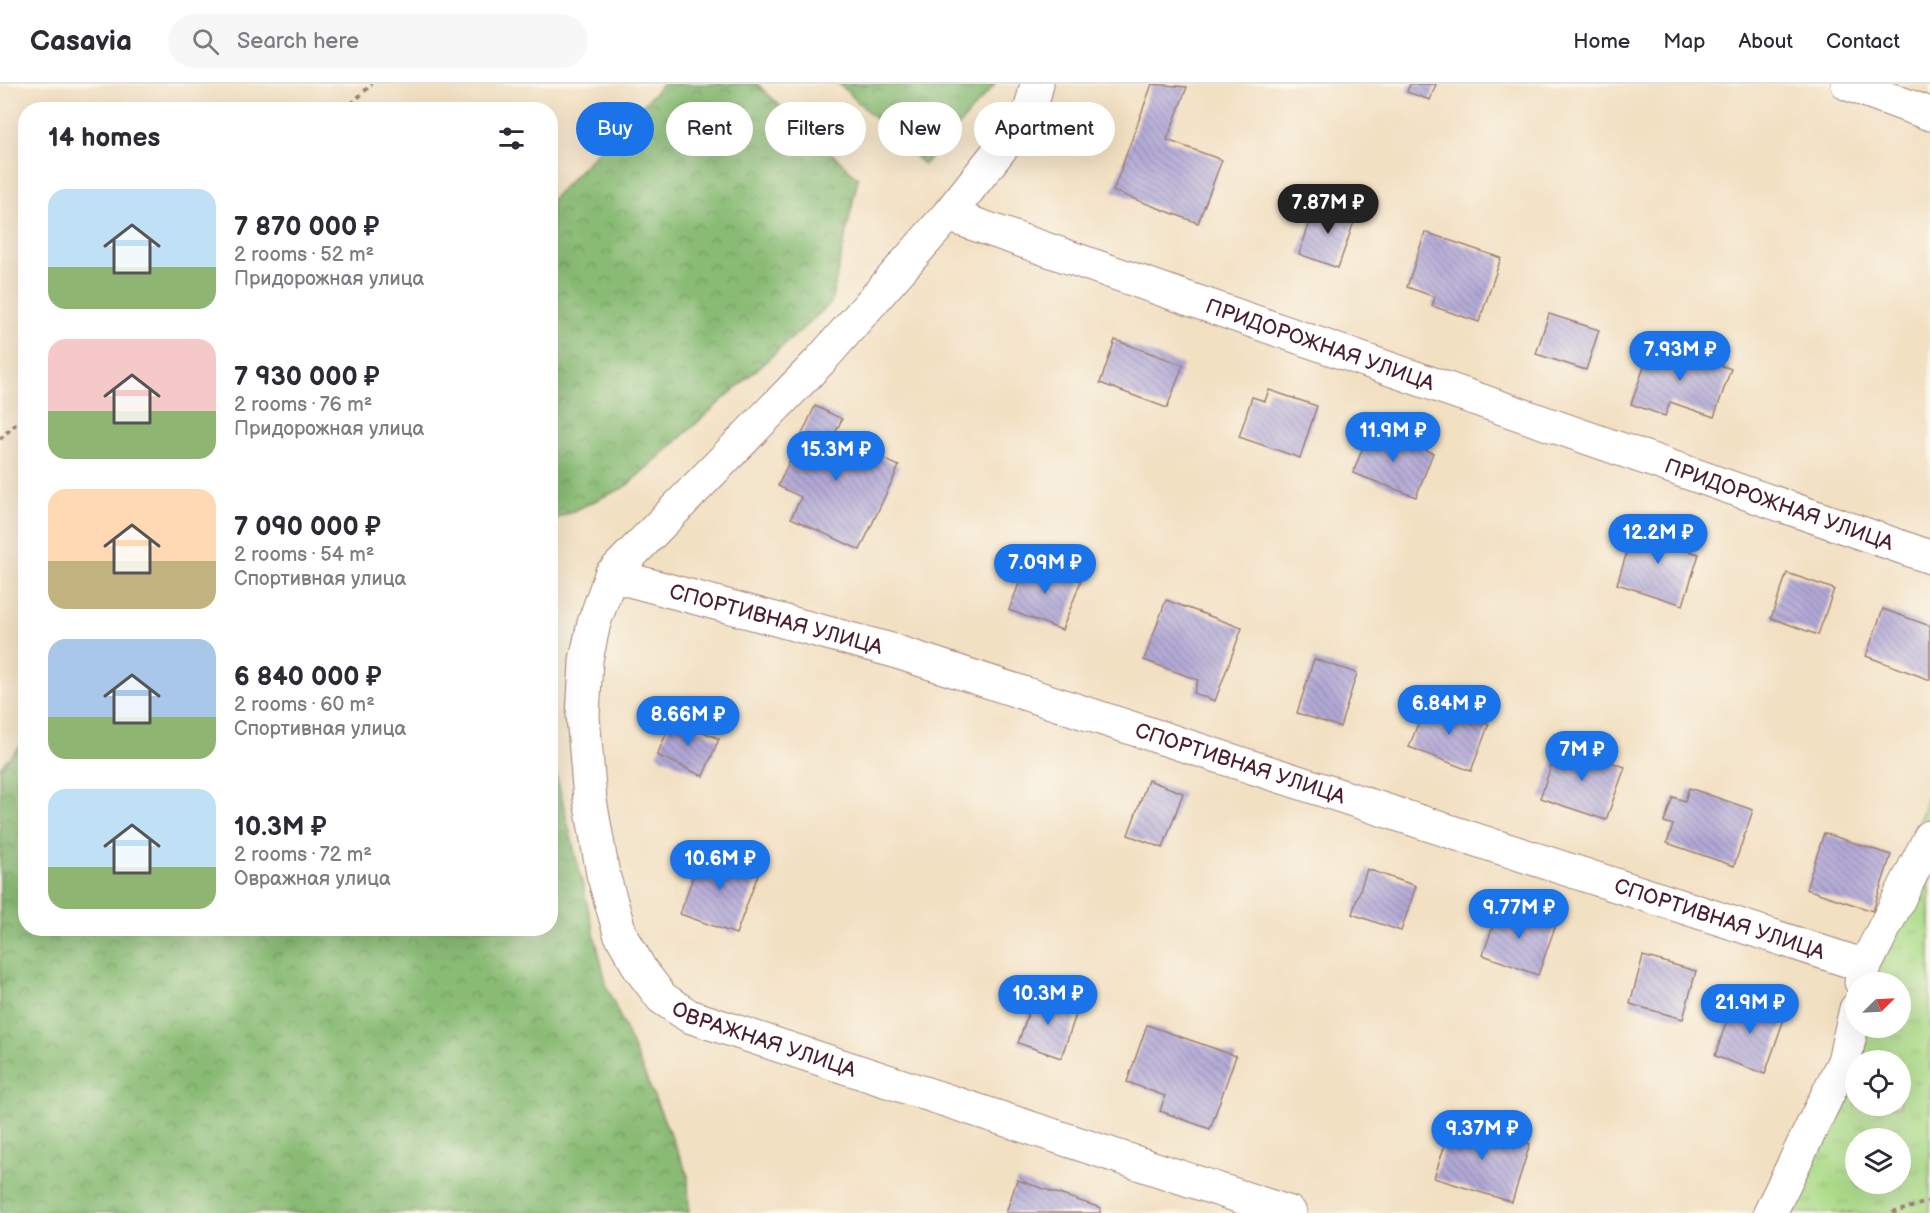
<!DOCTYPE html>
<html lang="en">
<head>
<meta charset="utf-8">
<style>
	body { margin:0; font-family:"Balsamiq Sans",sans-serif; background:#f7f7f7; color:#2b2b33; height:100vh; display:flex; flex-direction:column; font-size:22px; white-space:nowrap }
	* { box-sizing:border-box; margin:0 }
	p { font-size:20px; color:#7c7c81 }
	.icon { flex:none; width:33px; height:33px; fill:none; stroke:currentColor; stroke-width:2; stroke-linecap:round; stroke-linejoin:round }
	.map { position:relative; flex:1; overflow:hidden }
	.drawer { position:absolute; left:18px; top:18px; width:540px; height:834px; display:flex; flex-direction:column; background:#fff; border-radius:24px; box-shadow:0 6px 24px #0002 }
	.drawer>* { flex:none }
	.top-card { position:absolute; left:576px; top:18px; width:570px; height:54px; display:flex; gap:12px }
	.needle { width:39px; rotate:66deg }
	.tools { position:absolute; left:1845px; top:888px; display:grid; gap:12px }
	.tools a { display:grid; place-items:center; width:66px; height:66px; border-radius:50%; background:#fff; box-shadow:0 6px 24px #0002; font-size:30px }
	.price { position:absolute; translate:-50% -51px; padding:0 14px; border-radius:21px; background:#1a73e8; color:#fff; font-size:20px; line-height:39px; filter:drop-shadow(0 2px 3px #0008) }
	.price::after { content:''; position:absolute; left:50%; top:36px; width:18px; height:14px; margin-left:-9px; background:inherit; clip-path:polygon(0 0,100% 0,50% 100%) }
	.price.on { background:#222; color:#fff }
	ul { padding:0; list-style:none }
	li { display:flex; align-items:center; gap:18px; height:150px; padding:0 30px }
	li span { display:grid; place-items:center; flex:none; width:168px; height:120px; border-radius:18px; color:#555 }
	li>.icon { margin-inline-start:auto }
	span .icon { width:72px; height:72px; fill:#fffc; stroke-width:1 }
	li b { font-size:26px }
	h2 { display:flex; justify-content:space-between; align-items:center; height:72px; padding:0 30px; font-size:26px }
	.pill { padding:0 21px; border-radius:27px; background:#fff; box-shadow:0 6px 24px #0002; font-size:21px; line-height:54px }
	.pill.on { background:#1a73e8; color:#fff }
	header { display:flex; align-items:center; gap:36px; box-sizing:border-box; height:84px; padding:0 30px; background:#fff; border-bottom:2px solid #e1e1e2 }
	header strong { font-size:28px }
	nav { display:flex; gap:33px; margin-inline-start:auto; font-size:21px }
	.search { width:420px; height:54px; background:#f7f7f7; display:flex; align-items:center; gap:15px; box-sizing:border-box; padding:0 21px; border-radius:33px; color:#7c7c81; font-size:22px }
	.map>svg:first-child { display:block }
	.grass { fill:url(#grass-tufts); stroke:#7b7d5a; stroke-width:1.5; fill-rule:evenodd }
	.forest { fill:url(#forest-crowns); stroke:#6a6d50; stroke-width:1.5 }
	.building { fill:url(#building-back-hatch) }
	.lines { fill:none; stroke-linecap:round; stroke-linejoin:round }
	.minor-casing { stroke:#9e8076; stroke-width:35 }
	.path { stroke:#9e8076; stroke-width:4; stroke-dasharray:4.5 4.5; stroke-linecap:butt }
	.minor { stroke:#fff; stroke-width:33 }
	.labels { text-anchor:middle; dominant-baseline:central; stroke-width:4.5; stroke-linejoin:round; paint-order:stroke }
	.street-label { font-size:21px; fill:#4a1f2b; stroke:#fbf7ec }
</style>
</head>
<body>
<header>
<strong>Casavia</strong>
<div class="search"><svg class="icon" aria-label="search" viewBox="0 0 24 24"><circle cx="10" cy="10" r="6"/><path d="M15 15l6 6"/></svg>Search here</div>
<nav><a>Home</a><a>Map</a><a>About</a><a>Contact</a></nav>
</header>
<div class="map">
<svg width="1930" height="1129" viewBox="0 0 1930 1129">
	<defs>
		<pattern id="grass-tufts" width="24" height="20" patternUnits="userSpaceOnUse" patternTransform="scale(1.5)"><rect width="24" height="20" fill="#acdb89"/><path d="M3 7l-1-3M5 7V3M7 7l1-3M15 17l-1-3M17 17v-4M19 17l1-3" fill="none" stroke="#96bc76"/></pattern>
		<pattern id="forest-crowns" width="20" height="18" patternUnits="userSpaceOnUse" patternTransform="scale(1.5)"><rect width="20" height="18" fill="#89bb75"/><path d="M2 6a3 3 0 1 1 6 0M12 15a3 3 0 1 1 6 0" fill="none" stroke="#729760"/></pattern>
		<pattern id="building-back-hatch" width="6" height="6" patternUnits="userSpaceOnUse" patternTransform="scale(1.5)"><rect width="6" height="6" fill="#b1a9d6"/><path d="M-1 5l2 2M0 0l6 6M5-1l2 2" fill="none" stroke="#9289ae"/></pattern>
	</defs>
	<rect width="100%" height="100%" fill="#fbf7ec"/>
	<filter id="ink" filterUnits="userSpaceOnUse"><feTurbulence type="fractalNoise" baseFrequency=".0167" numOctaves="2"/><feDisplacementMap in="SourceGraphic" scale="12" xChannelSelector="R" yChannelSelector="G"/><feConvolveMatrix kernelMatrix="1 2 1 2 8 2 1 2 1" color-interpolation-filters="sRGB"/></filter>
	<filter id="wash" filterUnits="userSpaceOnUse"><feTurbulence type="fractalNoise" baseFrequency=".008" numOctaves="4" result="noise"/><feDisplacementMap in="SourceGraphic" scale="24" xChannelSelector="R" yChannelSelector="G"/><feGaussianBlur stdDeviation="1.35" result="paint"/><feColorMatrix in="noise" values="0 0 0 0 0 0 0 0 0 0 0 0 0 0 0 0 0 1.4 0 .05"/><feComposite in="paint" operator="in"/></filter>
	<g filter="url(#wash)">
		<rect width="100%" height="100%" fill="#f2e0c2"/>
		<path class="grass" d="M 1930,705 L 1930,1129 L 1791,1129 L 1855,932 L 1856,944 L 1900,944 L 1900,898 L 1866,898 ZM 1856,976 L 1900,976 L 1900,1022 L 1856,1022 ZM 1856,1054 L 1900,1054 L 1900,1100 L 1856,1100 Z"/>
		<g class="forest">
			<polygon points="663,0 757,0 858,94 831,219 625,403 551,437 551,116"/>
			<polygon points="839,0 995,0 924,81"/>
			<polygon points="25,657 26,844 550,844 551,669 607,903 688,1092 689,1129 0,1129 0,683"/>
		</g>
		<g id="blocks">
			<g class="building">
				<polygon points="1152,0 1187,3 1167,56 1222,76 1198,139 1113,107"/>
				<polygon points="1410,0 1436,0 1430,16 1407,8"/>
				<polygon points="1317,118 1356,132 1338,184 1299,170"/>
				<polygon points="1425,148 1501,174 1479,238 1432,222 1435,213 1407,203"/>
				<polygon points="1549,230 1599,246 1586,286 1536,270"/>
				<polygon points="1115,256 1183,281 1167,324 1100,299"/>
				<polygon points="1653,257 1731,285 1714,333 1670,318 1665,332 1631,320"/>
				<polygon points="1269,306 1317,322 1300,374 1239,353 1252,313 1265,317"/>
				<polygon points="815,322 842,335 834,352 899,382 860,466 791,434 801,413 778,402"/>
				<polygon points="1370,345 1433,369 1416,413 1353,389"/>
				<polygon points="1636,439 1683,454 1680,465 1699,470 1683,521 1617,500"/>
				<polygon points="1028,476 1081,497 1062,546 1009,526"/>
				<polygon points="1787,489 1834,505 1818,551 1771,534"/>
				<polygon points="1166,516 1242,544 1215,617 1194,609 1198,596 1144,576"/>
				<polygon points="1883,525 1930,542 1930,596 1866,572"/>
				<polygon points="1314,575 1357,589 1340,643 1297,629"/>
				<polygon points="1427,616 1489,640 1471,687 1409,663"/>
				<polygon points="673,634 719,655 703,692 657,671"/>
				<polygon points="1559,660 1625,683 1606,736 1540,714"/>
				<polygon points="1148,696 1183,709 1163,764 1128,751"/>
				<polygon points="1689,704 1753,726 1734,782 1667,759 1673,741 1664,738 1673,713 1685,717"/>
				<polygon points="1824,749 1891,771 1873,827 1806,805"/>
				<polygon points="703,764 760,785 736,850 680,830"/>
				<polygon points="1367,785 1416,802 1401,847 1352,830"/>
				<polygon points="1500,821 1556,840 1538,891 1483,871"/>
				<polygon points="1643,872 1696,887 1683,935 1630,920"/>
				<polygon points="1035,910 1078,925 1061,974 1018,959"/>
				<polygon points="1735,912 1786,929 1765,990 1715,972"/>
				<polygon points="1147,941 1236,972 1210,1045 1160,1027 1165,1012 1127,998"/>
				<polygon points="1453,1036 1530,1060 1512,1118 1434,1094"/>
				<polygon points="1017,1096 1101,1124 1100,1129 1006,1129"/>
			</g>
		</g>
	</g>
	<g filter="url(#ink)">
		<use href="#blocks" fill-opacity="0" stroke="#9e8076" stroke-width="1.5"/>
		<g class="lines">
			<g class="minor-casing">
				<g id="minor">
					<path id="s1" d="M 1037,0 L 1030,28 L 948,131 L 820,277 L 611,491 L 594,539 L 586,576 L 583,632 L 590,716 L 603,790 L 620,849 L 640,885 L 662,914 L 689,932 L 1290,1129"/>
					<polyline points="1848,0 1930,30"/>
					<path id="s2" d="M 948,131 L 1930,473"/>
					<path id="s3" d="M 611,491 L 891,566 L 1865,882"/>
					<polyline points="1861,898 1865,882 1930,753"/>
					<polyline points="1770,1129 1844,977 1856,925"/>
				</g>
			</g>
			<g class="path">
				<polyline points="345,26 372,0"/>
				<polyline points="0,355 26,330"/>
				<polyline points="1892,1129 1930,1117"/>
			</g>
			<use href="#minor" class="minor"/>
		</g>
	</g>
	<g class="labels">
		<g class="street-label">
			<text stroke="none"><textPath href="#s2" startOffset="394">ПРИДОРОЖНАЯ УЛИЦА</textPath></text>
			<text stroke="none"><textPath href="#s2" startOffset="880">ПРИДОРОЖНАЯ УЛИЦА</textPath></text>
			<text stroke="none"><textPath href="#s3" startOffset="171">СПОРТИВНАЯ УЛИЦА</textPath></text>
			<text stroke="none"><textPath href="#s3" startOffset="657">СПОРТИВНАЯ УЛИЦА</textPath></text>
			<text stroke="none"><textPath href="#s3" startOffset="1161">СПОРТИВНАЯ УЛИЦА</textPath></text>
			<text stroke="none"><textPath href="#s1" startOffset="1208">ОВРАЖНАЯ УЛИЦА</textPath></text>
		</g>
	</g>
</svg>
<div class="tools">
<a><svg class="needle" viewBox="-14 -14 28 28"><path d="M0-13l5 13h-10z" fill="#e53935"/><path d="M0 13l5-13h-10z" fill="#7c7c81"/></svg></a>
<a><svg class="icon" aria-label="locate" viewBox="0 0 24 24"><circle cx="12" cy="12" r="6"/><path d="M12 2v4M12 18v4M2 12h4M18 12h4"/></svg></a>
<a><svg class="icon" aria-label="layers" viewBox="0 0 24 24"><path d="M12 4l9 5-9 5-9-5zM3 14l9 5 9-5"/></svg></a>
</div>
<b class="price on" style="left:1328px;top:151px">7.87M ₽</b>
<b class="price" style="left:1680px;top:298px">7.93M ₽</b>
<b class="price" style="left:1393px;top:379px">11.9M ₽</b>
<b class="price" style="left:836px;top:398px">15.3M ₽</b>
<b class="price" style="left:1658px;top:481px">12.2M ₽</b>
<b class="price" style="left:1045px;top:511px">7.09M ₽</b>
<b class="price" style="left:1449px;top:652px">6.84M ₽</b>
<b class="price" style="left:688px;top:663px">8.66M ₽</b>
<b class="price" style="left:1582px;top:698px">7M ₽</b>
<b class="price" style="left:720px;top:807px">10.6M ₽</b>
<b class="price" style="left:1519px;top:856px">9.77M ₽</b>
<b class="price" style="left:1048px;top:942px">10.3M ₽</b>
<b class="price" style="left:1750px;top:951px">21.9M ₽</b>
<b class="price" style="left:1482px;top:1077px">9.37M ₽</b>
<div class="top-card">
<a class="pill on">Buy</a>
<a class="pill">Rent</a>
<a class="pill">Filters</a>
<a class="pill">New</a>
<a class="pill">Apartment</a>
</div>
<section class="drawer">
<h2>14 homes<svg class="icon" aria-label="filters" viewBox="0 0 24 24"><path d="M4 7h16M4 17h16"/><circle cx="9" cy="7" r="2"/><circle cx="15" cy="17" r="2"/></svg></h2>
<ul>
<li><span style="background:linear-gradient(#bfe0f5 65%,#8fb573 0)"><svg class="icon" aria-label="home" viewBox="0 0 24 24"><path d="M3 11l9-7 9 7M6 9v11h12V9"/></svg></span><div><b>7 870 000 ₽</b><p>2 rooms · 52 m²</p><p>Придорожная улица</p></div></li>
<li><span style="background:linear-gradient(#f6c9c9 60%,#8fb573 0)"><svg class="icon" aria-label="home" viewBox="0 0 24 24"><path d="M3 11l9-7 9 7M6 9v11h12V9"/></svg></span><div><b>7 930 000 ₽</b><p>2 rooms · 76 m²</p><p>Придорожная улица</p></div></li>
<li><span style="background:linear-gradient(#ffd9b3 60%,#c2b280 0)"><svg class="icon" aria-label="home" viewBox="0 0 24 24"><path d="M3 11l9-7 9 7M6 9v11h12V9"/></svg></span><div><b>7 090 000 ₽</b><p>2 rooms · 54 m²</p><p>Спортивная улица</p></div></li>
<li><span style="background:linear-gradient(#a9c7e8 65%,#8fb573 0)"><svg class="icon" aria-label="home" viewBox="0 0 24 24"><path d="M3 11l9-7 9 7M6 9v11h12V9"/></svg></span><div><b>6 840 000 ₽</b><p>2 rooms · 60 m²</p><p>Спортивная улица</p></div></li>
<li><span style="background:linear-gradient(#bfe0f5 65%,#8fb573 0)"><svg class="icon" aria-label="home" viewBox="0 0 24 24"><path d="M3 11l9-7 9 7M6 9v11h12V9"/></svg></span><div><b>10.3M ₽</b><p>2 rooms · 72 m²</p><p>Овражная улица</p></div></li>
</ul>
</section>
</div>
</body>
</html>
